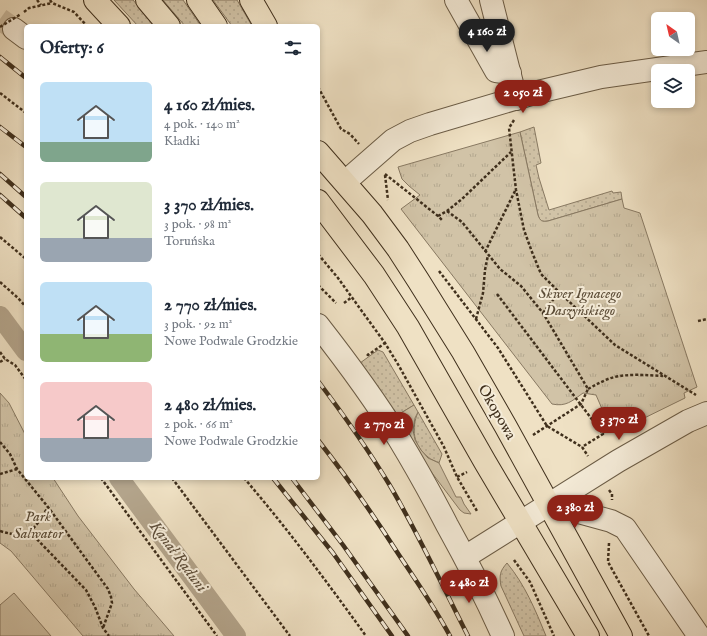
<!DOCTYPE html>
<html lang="pl">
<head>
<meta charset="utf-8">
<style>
	body { margin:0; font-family:"IM FELL English",serif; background:#f2f2f3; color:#1f2937; height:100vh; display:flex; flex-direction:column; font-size:15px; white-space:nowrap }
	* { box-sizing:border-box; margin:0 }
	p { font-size:13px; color:#747a83 }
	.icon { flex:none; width:22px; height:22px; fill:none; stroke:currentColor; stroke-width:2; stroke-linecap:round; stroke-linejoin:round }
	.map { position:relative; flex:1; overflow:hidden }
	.panel { position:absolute; left:24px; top:24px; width:296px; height:456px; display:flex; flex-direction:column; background:#fff; border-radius:6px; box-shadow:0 2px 6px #0003 }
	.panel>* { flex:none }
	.needle { width:26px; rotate:326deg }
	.fabs { position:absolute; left:651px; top:12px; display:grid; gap:8px }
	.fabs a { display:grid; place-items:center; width:44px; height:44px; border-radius:6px; background:#fff; box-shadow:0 2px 6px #0003; font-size:20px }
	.price { position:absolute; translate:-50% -34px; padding:0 9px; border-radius:14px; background:#8f2418; color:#fff; font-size:13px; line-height:26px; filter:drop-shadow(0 1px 2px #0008) }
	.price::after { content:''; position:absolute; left:50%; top:24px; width:12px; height:9px; margin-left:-6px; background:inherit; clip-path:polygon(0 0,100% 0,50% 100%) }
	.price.selected { background:#222; color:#fff }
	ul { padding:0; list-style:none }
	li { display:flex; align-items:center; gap:12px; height:100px; padding:0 16px }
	li span { display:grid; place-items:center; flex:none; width:112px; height:80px; border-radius:6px; color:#555 }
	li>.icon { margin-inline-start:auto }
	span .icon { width:48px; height:48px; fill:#fffc; stroke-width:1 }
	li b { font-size:17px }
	h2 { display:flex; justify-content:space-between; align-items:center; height:48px; padding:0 16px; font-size:17px }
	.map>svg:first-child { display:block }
	.grass { fill:url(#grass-dots); stroke:#887962 }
	.park { fill:url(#park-tufts); stroke:#887962 }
	.garden { fill:#d1c3a7; stroke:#887962 }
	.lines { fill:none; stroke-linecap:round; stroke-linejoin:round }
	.canal { stroke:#b3a48b; stroke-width:20 }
	.minor-tunnel { stroke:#ccbda2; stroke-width:22; stroke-dasharray:22 11; stroke-linecap:butt }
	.minor-casing { stroke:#6b5c46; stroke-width:24 }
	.major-casing { stroke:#3f2f1c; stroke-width:24 }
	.path { stroke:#3f2f1c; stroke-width:2.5; stroke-dasharray:3 2; stroke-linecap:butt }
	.minor { stroke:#f5ecd9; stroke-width:22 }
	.major { stroke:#efe1c4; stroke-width:22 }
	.rail-casing { stroke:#3f2f1c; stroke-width:4.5 }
	.rail { stroke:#f5ecd9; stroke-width:3; stroke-dasharray:9; stroke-linecap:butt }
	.path-bridge { stroke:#3f2f1c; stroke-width:2.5; stroke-dasharray:3 2; stroke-linecap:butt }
	.labels { text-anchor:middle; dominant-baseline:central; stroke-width:4; stroke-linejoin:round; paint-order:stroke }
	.park-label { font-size:15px; font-style:italic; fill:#5c4d38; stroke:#f5ecd9 }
	.street-label { font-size:15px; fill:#3f2f1c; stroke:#f5ecd9 }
	.water-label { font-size:16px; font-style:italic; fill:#5c4c38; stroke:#f5ecd9 }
</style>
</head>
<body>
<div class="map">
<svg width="707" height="636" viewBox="0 0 707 636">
	<defs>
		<pattern id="grass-dots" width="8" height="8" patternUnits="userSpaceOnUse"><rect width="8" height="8" fill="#d1c3a7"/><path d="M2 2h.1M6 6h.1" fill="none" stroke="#b4a88f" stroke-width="1.8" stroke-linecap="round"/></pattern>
		<pattern id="park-tufts" width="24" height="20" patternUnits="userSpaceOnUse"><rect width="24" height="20" fill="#d1c3a7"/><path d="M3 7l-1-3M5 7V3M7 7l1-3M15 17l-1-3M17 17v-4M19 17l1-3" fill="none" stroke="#b4a88f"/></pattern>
	</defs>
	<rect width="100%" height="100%" fill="#efe1c4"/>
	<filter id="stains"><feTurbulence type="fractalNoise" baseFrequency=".005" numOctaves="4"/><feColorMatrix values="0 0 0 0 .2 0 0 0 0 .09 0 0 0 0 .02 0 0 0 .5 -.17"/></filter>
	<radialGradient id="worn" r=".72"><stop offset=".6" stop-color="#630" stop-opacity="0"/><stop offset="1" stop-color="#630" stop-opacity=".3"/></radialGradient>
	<g class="grass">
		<polygon points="114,0 133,0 155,26 138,26"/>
		<polygon points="163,0 183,0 201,26 185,26"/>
		<polygon points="213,0 237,0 252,26 232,26"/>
		<path d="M 534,127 L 541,163 L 536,165 L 539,178 L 549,210 L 612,191 L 613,193 L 621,192 L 622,199 L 548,221 C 542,222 540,221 538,215 L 520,132 Z"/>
		<polygon points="378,350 383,352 414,405 396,416 360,363"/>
		<path d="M 418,412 L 442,454 L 439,463 C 436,461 431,460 428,457 C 413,445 411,429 418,412 Z"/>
		<path d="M 507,563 C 525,585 535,609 546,636 L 524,636 L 501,586 C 499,575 500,571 507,563 Z"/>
	</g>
	<g class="park">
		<path d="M 520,132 L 538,215 C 540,221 542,222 548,221 L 622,199 L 624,208 L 640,213 L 697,387 L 684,393 L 685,398 L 626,427 L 612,427 L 609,425 L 596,395 L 583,393 C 572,401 566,407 552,404 L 401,209 L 420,195 L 409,186 L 402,179 L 398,167 Z"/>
		<polygon points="0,393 9,403 26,436 26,478 53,478 78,516 134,589 174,636 83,636 11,551 0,543"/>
	</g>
	<g class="garden">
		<polygon points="414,405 418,412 415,418 413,430 415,440 421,450 428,458 439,463 456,497 461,497 464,504 471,514 464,513 460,510 426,465 396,416"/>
		<polygon points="14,593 51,636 0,636 0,605"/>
	</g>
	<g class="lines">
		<g class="canal">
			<polyline points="0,316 26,351"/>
			<polyline points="119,478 236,636"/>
		</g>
		<polyline class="minor-tunnel" points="0,19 14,29"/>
		<g class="minor-casing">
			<g id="minor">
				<polyline points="456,0 496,71 510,73"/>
				<polyline points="491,0 516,99"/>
				<polyline points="14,29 26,38"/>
				<polyline points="345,182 393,140 410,131 430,124 538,92 601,77 707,62"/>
				<path d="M 318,325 C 347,362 375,400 399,439 C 416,467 432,496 447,525 C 467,561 486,598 503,636"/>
				<polyline points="549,504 611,521 625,528 699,636"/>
				<polyline points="465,557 618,461 688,421 707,413"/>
			</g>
		</g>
		<g class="major-casing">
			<g id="major">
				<polyline points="95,0 119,26"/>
				<polyline points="147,0 169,26"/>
				<polyline points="198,0 216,26"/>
				<polyline points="251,0 266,26"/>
				<polyline points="318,152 372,214 398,249 418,280 463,352 506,427 621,636"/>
				<polyline points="318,201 374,275 408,327 485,462 588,636"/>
			</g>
		</g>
		<g class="path">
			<polyline points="37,0 41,5"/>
			<polyline points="50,0 52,3 74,12 87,26"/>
			<polyline points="24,12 29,8 52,3"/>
			<polyline points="318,87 341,129 350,134 359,144"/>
			<polyline points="0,93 26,113"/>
			<polyline points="514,120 509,128 516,190 524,230 532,252 541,274 559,292 615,345 696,395"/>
			<polyline points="385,174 438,216 442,220"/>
			<polyline points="385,175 388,200"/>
			<polyline points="447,211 462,222 500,269 521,286 543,313 588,389 581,404 533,435"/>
			<polyline points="438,216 447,211 462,199 511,152"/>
			<polyline points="0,237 26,259"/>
			<polyline points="485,252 515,191"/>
			<polyline points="318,254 338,278 361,310 385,343 399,366 444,447 457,477 477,511"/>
			<polyline points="439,271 498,348 547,426 582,447 588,456"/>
			<polyline points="0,282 18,298 26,307"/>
			<polyline points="318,285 336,303"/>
			<polyline points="497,294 603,434 582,447"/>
			<polyline points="344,303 352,297"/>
			<polyline points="543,313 559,292"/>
			<polyline points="476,319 483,293 485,270 488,255"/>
			<polyline points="698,321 707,319"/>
			<polyline points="0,352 5,359 15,365 26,380"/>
			<polyline points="367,354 368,355 385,343"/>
			<polyline points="0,362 5,359"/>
			<path d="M 588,389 C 595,385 601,382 608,379 C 624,373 646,375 663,376"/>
			<polyline points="0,442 10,454 17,469 48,507 108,589 111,597 112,603 103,628"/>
			<polyline points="0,474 17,469"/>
			<polyline points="457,477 467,472"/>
			<polyline points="101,478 217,636"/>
			<polyline points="172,478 290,636"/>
			<path d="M 244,478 C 287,528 327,582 366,636"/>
			<polyline points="609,490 612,494 612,500"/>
			<path d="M 0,531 C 29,540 34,530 48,507"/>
			<polyline points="30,532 86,590 95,607 103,628 109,636"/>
			<polyline points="609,543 608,562 649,636"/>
			<polyline points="514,560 530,582 554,636"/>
		</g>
		<use href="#minor" class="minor"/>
		<use href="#major" class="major"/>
		<g class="rail-casing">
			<g id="rail">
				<polyline points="0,57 26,78"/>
				<polyline points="0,127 26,147"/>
				<polyline points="0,174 26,197"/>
				<polyline points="0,195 26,218"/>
				<path d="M 318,381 C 343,414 367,448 389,484 C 418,533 442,585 468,636"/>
				<path d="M 318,440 C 347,477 374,516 399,555 C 417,582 435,608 450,636"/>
				<polyline points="273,478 333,553 392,636"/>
				<polyline points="292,478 343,545 408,636"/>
			</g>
		</g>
		<use href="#rail" class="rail"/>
		<polyline class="path-bridge" points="0,27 21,14"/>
	</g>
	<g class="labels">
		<g class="park-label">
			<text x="580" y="293">Skwer Ignacego<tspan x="580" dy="17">Daszyńskiego</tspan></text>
			<text x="38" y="516">Park<tspan x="38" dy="17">Salwator</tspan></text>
		</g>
		<g class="street-label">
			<text transform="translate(497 412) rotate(60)">Okopowa</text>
		</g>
		<g class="water-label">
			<text transform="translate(178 557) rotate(53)">Kanał Raduni</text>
		</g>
	</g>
	<rect width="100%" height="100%" filter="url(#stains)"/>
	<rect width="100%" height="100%" fill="url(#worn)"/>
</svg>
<div class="fabs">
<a><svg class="needle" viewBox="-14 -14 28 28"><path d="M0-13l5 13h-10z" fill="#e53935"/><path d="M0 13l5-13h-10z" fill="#747a83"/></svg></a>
<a><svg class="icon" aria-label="layers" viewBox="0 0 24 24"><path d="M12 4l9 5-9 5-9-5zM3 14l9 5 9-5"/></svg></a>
</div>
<b class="price selected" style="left:487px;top:53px">4 160 zł</b>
<b class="price" style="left:523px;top:114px">2 050 zł</b>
<b class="price" style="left:619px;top:441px">3 370 zł</b>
<b class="price" style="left:384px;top:446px">2 770 zł</b>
<b class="price" style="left:575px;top:529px">2 380 zł</b>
<b class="price" style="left:469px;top:604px">2 480 zł</b>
<section class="panel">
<h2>Oferty: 6<svg class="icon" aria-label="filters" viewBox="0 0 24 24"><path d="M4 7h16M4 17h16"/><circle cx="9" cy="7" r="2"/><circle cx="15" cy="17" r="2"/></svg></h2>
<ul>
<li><span style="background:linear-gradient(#bfe0f5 75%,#7fa58c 0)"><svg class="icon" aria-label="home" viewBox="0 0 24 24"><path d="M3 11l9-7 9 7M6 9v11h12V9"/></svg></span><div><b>4 160 zł/mies.</b><p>4 pok. · 140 m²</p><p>Kładki</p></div></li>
<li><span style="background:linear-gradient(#dfe7d0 70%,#9aa5b1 0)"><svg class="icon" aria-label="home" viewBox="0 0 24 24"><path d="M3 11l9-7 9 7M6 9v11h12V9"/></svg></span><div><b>3 370 zł/mies.</b><p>3 pok. · 98 m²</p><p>Toruńska</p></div></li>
<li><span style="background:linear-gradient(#bfe0f5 65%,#8fb573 0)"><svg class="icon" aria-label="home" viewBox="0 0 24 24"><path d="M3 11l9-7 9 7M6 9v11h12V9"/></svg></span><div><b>2 770 zł/mies.</b><p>3 pok. · 92 m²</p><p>Nowe Podwale Grodzkie</p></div></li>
<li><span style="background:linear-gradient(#f6c9c9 70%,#9aa5b1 0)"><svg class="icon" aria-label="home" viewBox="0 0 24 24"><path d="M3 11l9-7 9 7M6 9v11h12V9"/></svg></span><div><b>2 480 zł/mies.</b><p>2 pok. · 66 m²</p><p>Nowe Podwale Grodzkie</p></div></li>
</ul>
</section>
</div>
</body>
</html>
